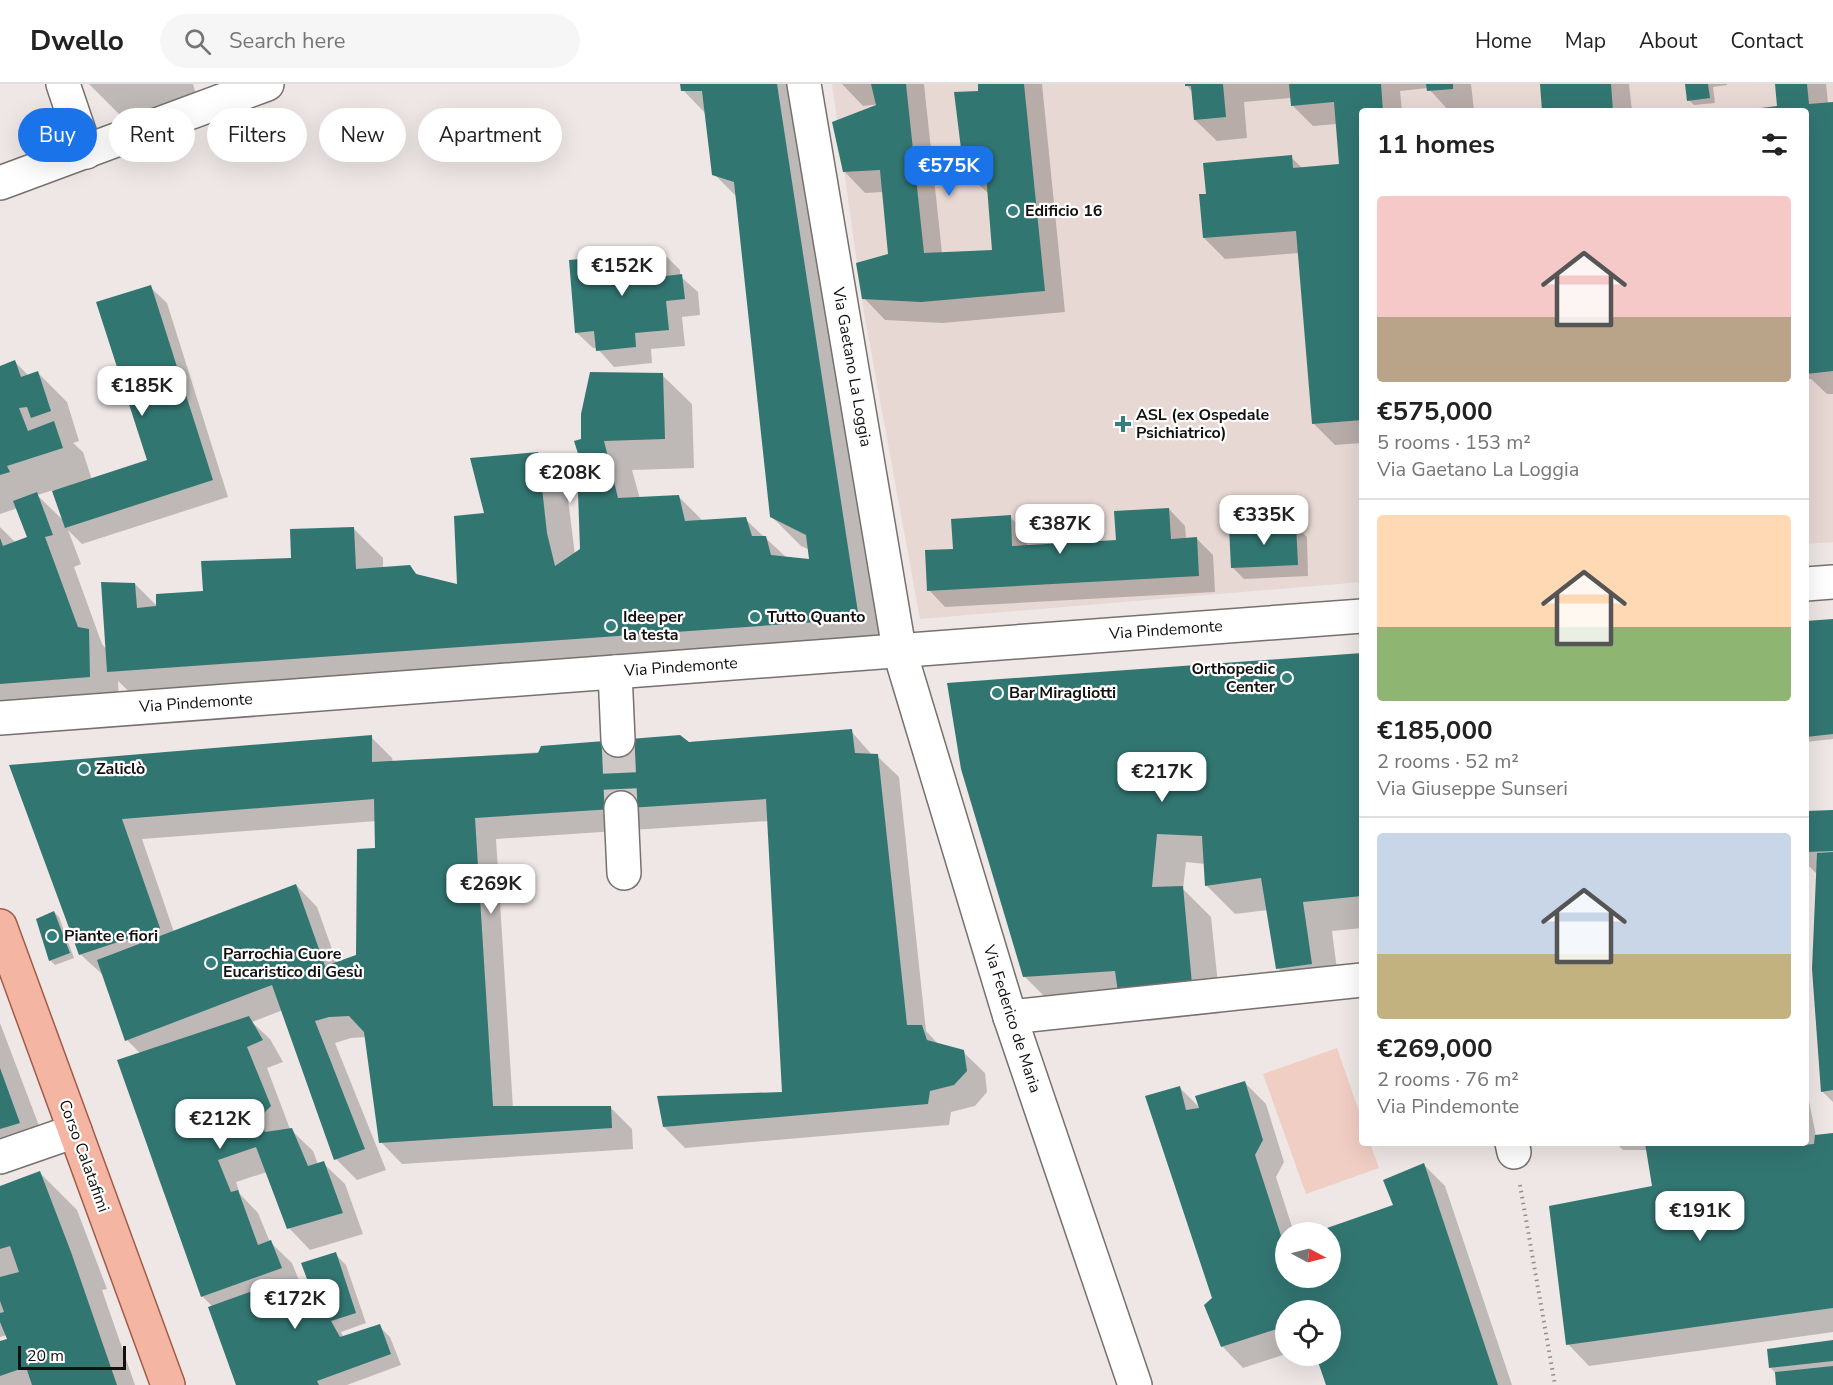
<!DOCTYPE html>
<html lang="en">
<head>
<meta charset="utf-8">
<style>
	body { margin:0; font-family:"Nunito Sans",sans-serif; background:#f6f6f6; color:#222; height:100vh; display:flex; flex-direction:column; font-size:22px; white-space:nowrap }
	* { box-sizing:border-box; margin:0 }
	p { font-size:20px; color:#767676 }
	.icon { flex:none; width:33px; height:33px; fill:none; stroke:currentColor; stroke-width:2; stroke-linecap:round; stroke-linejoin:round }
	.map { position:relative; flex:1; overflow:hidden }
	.panel { position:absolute; left:1359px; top:24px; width:450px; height:1038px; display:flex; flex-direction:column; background:#fff; border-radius:6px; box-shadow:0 6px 24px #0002 }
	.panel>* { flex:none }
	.top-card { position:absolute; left:18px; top:24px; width:570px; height:54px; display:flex; gap:12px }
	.needle { width:39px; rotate:97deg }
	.tools { position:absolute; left:1275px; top:1138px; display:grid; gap:12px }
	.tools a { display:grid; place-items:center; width:66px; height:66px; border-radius:50%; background:#fff; box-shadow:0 6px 24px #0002; font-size:30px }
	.scale { position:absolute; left:18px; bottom:15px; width:108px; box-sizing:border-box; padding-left:6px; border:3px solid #131110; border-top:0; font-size:16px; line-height:21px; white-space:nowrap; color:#131110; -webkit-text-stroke:4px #fff; paint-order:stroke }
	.price { position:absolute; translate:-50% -51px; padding:0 14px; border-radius:12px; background:#fff; color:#222; font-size:20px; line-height:39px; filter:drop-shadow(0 2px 3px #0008) }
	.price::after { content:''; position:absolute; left:50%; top:36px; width:18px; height:14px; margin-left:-9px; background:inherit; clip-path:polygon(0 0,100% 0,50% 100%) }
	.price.active { background:#1a73e8; color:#fff }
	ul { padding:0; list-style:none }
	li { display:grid; align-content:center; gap:12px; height:318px; padding:0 18px }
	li+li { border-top:2px solid #e0e0e0 }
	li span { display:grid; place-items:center; height:186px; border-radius:6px; color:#555 }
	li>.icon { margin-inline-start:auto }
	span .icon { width:108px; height:108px; fill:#fffc; stroke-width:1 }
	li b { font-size:26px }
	h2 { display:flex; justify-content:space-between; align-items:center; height:72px; padding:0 18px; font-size:26px }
	.chip { padding:0 21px; border-radius:27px; background:#fff; box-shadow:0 6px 24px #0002; font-size:21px; line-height:54px }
	.chip.active { background:#1a73e8; color:#fff }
	header { display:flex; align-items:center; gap:36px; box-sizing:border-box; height:84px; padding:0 30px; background:#fff; border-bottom:2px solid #e0e0e0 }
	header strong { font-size:28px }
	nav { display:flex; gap:33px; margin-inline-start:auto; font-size:21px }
	.search { width:420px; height:54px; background:#f6f6f6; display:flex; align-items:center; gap:15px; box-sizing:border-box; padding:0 21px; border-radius:33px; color:#767676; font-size:22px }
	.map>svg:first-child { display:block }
	.built { fill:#e7d8d4 }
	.green { fill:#f1cec4 }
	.shadow { fill:#0003; fill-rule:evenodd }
	.building { fill:#327672 }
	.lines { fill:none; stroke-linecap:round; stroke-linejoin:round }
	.minor-tunnel { stroke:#cdc7c5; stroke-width:33; stroke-dasharray:33 16; stroke-linecap:butt }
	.minor-casing { stroke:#76716f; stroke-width:36 }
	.major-casing { stroke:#a05c47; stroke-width:36 }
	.path { stroke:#938e8d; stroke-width:4; stroke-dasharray:1.5 4.5; stroke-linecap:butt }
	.minor { stroke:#fff; stroke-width:33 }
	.major { stroke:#f4b5a3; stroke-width:33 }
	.poi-dot { fill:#377f7c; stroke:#fff; stroke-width:2 }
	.labels { text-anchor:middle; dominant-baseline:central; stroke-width:4.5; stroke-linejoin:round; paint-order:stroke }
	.poi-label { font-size:16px; font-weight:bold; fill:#131110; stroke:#fff; text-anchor:start }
	.street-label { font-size:16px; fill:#131110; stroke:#fff }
</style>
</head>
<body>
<header>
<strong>Dwello</strong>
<div class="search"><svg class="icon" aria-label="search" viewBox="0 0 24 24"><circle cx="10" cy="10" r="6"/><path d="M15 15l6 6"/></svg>Search here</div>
<nav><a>Home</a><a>Map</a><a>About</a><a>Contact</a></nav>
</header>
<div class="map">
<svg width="1833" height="1301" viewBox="0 0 1833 1301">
	<rect width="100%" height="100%" fill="#eee7e5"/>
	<polygon class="built" points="832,0 1833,0 1833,458 1806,460 1806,27 1362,27 1362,498 920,535 863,223"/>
	<polygon class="green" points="1337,964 1362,1036 1362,1059 1370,1059 1379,1084 1306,1110 1263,990"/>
	<g class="shadow">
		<polygon points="89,0 193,0 198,17 128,39"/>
		<path d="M 682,0 L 802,0 L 888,564 L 138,616 L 118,597 L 119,622 L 0,619 L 0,443 L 16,459 L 29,454 L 18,424 L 0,430 L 0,283 L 15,278 L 29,292 L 38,289 L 67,318 L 79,357 L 73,359 L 83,368 L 92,396 L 149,377 L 150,203 L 167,219 L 228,413 L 82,460 L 68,446 L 81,480 L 74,483 L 102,560 L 107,566 L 135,500 L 158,523 L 292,475 L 354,445 L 383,474 L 383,485 L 409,482 L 419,492 L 459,502 L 486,430 L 537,370 L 566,399 L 575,471 L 582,466 L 591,405 L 583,356 L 662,291 L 692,320 L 694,384 L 632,386 L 640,415 L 679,413 L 704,438 L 745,435 L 787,474 L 811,477 L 810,466 L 801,462 L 771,432 L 737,113 L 714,90 L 706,30 L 683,6 ZM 54,406 L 64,437 L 37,411 Z"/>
		<polygon points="842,0 924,0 942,169 994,167 989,110 965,88 979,0 1042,0 1065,228 943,239 885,236 864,214 889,171 883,108 865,109 844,87 881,20 863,22"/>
		<polygon points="1186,0 1471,0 1474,26 1449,27 1428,4 1400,7 1402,27 1362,27 1362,359 1335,361 1314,340 1299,169 1225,175 1204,154 1207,111 1291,73 1303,85 1340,82 1337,40 1313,42 1292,21 1291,14 1244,18 1247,54 1217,57 1195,36 1193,9"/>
		<polygon points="1542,0 1629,0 1632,27 1544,27"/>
		<polygon points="1693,0 1727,0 1727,1 1713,3 1715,19 1694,21 1689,16"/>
		<polygon points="1777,0 1826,0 1828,19 1833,19 1833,310 1827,310 1811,295 1806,295 1806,27 1735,27 1779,23"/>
		<polygon points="265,33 270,38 276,59 241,69 236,64"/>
		<polygon points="663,169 680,186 680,192 698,208 700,231 682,233 685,262 651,265 652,279 614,283 597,264 593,264 576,248"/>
		<polygon points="1169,425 1185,442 1186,455 1197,455 1213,471 1215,508 945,523 929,506 955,466 1010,433 1026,449 1027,462 1117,458"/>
		<polygon points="1296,442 1307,453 1308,492 1244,495 1233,484"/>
		<polygon points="1833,536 1833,655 1806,658 1806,538"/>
		<polygon points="1362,570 1362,844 1332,847 1340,909 1307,913 1278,884 1268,826 1235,830 1206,801 1205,780 1186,778 1183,805 1211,833 1221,929 1149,937 1129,917 1054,922 1024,892 962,685"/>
		<path d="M 851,647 L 873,672 L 877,672 L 899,693 L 926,947 L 940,962 L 963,968 L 985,989 L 987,1008 L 975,1022 L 951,1028 L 949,1041 L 685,1064 L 664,1043 L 783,1009 L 769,737 L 496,755 L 513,1024 L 611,1024 L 632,1045 L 633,1065 L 402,1080 L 381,1058 L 366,953 L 351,954 L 335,959 L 386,1086 L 357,1096 L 336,1075 L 283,926 L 252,938 L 270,955 L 283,978 L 267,984 L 290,1045 L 313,1067 L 318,1080 L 323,1079 L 345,1100 L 363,1150 L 310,1166 L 289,1144 L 267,1088 L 236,1098 L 240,1110 L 258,1129 L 270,1158 L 292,1179 L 300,1199 L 309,1196 L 335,1170 L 346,1181 L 366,1239 L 341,1248 L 344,1254 L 379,1242 L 390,1253 L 401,1281 L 347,1301 L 238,1301 L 213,1223 L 203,1213 L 159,1096 L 119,977 L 141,970 L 127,956 L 103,891 L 80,870 L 11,683 L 371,653 L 392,674 L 393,678 ZM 376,737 L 376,765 L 358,872 L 337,879 L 317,823 L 296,801 L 174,848 L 142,755 Z"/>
		<polygon points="1833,727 1833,1018 1822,1007 1817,790 1806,779 1806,729"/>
		<polygon points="54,828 59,833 74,874 55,881 50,876"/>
		<polygon points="0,939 49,1068 0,1083"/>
		<polygon points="1245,999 1266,1020 1284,1078 1276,1093 1294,1149 1286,1149 1286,1194 1330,1194 1330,1162 1395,1122 1424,1081 1445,1102 1512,1301 1328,1301 1318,1272 1330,1272 1330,1227 1286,1227 1286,1270 1243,1284 1222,1262 1180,1004 1201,1025"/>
		<polygon points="1806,1002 1816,1052 1833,1050 1833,1248 1589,1282 1568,1260 1654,1103 1648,1066 1623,1066 1616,1059 1806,1059"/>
		<polygon points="40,1089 77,1126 107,1205 102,1206 135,1301 0,1301 0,1259 8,1256 7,1251 0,1253 0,1104"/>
		<polygon points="1833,1258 1833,1301 1778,1301 1776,1290 1771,1284"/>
	</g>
	<g class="building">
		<polygon points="680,0 777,0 859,535 107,588 101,498 135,499 137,524 156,522 156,510 203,507 201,477 291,474 290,445 354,443 356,485 410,481 416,490 457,500 454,432 484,429 470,374 538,368 547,449 555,482 580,465 578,408 589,404 574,357 581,355 581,330 590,288 663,289 665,355 604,357 618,414 679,411 685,437 746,433 752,452 766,452 771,471 809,475 806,451 770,433 734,98 712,91 702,7 681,7"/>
		<polygon points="871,0 906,0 924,169 992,166 986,90 964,89 954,8 978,7 978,0 1024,0 1045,207 921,218 862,215 856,179 888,170 880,86 843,88 832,38 876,21"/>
		<polygon points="1185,0 1223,0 1226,33 1194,36 1191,2 1185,2"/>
		<polygon points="1289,0 1381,0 1383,27 1362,27 1362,336 1312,340 1296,147 1203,154 1199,110 1206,110 1203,79 1292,71 1293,84 1339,80 1334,18 1291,22"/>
		<polygon points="1426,0 1453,0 1453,5 1427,7"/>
		<polygon points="1540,0 1611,0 1613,27 1542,27"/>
		<polygon points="1685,0 1708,0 1710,14 1687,17"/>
		<polygon points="1775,0 1807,0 1809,20 1833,18 1833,287 1806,290 1806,27 1737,27 1777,22"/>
		<polygon points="265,31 272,54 235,65 228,42"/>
		<polygon points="664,168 666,192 682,190 685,215 666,217 669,246 635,249 636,263 596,267 594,247 575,249 569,176"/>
		<polygon points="151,201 213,396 65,444 52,407 147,376 96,218"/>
		<polygon points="15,276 21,293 38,287 51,327 31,334 27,323 19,324 28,347 54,337 63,364 7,382 10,388 0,391 0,282"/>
		<polygon points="37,408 53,451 45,453 78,543 89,545 90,593 0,600 0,454 3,462 27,453 13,417"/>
		<polygon points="1169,424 1171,455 1197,453 1199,492 927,507 925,466 953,465 951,435 1011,431 1012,462 1116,456 1114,427"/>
		<polygon points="1296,440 1298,481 1231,484 1229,443"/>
		<polygon points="1833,535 1833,650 1806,653 1806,537"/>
		<polygon points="1362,569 1362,812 1303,818 1312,880 1276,885 1261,794 1205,802 1202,752 1157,750 1152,803 1183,802 1192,900 1118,908 1115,887 1023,893 961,685 947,599"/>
		<polygon points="852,645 855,669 878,670 907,941 922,941 927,956 964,966 967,987 954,1001 930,1007 928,1020 663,1043 657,1012 782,1008 766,715 475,734 493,1022 611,1022 612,1044 379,1059 364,948 349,932 329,933 315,937 365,1065 334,1076 272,901 125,957 97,876 296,800 325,882 356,871 357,765 375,764 374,715 122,735 160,844 79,871 9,681 372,651 372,678 538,669 541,662 680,651 689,658"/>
		<polygon points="1833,726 1833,767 1806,768 1806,727"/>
		<polygon points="1833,768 1833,1006 1821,1008 1812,885 1817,769"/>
		<polygon points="54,827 70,869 49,877 36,835"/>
		<polygon points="249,932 263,956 247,963 271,1022 258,1035 265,1048 292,1044 308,1082 324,1077 343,1129 287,1145 256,1063 218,1076 231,1108 238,1106 258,1161 271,1156 282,1184 201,1213 117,976"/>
		<polygon points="0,984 20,1039 0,1045"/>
		<polygon points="1245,997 1263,1056 1255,1071 1286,1167 1286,1194 1330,1194 1331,1160 1327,1144 1393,1121 1383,1096 1424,1079 1498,1301 1326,1301 1316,1272 1330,1272 1330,1227 1286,1227 1286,1242 1221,1263 1204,1221 1212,1214 1145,1012 1180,1002 1186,1026 1199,1024 1195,1012"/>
		<polygon points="1833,1049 1833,1224 1566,1261 1549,1122 1652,1102 1645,1059 1802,1061 1814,1060 1815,1051"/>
		<polygon points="40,1087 71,1168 117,1301 32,1301 26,1283 0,1292 0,1257 7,1255 0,1238 0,1229 4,1228 0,1217 0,1193 19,1188 10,1162 0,1165 0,1102"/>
		<polygon points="336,1168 356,1229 331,1237 340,1253 380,1240 391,1270 317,1297 319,1301 236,1301 208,1223 286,1195 288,1201 307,1195 301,1179"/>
		<polygon points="1833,1256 1833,1277 1769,1284 1767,1265"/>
		<polygon points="1833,1282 1833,1301 1776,1301 1775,1288"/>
	</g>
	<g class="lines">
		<polyline class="minor-tunnel" points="618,656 621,724"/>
		<g class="minor-casing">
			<g id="minor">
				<polyline points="63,0 86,68"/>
				<polyline points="804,0 899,565 1010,933 1135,1301"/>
				<polyline points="0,99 267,0"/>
				<polyline points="1806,500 1833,498"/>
				<polyline points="615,588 618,656"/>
				<polyline points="0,634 1362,532"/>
				<polyline points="621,724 624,789"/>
				<polyline points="1010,933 1362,896"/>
				<polyline points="1512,1059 1514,1068"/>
				<polyline points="0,1073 75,1047"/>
			</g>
		</g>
		<g class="major-casing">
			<polyline id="major" points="0,842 168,1301"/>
		</g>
		<polyline class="path" points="1520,1101 1555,1301"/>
		<use href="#minor" class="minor"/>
		<use href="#major" class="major"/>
	</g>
	<g class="poi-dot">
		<circle cx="1013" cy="127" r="6"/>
		<path d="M1120 331h6v6h6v6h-6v6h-6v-6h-6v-6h6z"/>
		<circle cx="755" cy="533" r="6"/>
		<circle cx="611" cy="542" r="6"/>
		<circle cx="1287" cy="594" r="6"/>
		<circle cx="997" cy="609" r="6"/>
		<circle cx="84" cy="685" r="6"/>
		<circle cx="52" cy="852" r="6"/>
		<circle cx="211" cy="879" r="6"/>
	</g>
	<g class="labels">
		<g class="poi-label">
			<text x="1025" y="127">Edificio 16</text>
			<text x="1136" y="331">ASL (ex Ospedale<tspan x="1136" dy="18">Psichiatrico)</tspan></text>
			<text x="623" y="533">Idee per<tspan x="623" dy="18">la testa</tspan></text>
			<text x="767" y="533">Tutto Quanto</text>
			<text x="1275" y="585" text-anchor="end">Orthopedic<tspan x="1275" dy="18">Center</tspan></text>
			<text x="1009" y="609">Bar Miragliotti</text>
			<text x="96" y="685">Zaliclò</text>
			<text x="64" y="852">Piante e fiori</text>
			<text x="223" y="870">Parrochia Cuore<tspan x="223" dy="18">Eucaristico di Gesù</tspan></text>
		</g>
		<g class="street-label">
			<text transform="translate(852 283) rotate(80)">Via Gaetano La Loggia</text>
			<text transform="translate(1166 546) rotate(-4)">Via Pindemonte</text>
			<text transform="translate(681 583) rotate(-4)">Via Pindemonte</text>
			<text transform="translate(196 619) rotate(-4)">Via Pindemonte</text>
			<text transform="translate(1012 935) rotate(72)">Via Federico de Maria</text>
			<text transform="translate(84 1072) rotate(70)">Corso Calatafimi</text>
		</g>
	</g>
</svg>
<div class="tools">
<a><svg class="needle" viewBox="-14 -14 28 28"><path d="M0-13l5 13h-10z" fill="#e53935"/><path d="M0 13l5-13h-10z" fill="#767676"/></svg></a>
<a><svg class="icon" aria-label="locate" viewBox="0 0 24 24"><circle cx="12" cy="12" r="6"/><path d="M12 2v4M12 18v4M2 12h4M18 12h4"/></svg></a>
</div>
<div class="scale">20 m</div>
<b class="price active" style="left:949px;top:113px">€575K</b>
<b class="price" style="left:622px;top:213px">€152K</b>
<b class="price" style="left:142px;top:333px">€185K</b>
<b class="price" style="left:570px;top:420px">€208K</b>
<b class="price" style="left:1264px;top:462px">€335K</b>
<b class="price" style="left:1060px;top:471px">€387K</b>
<b class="price" style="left:1162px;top:719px">€217K</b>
<b class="price" style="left:491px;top:831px">€269K</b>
<b class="price" style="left:220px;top:1066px">€212K</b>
<b class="price" style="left:1700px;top:1158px">€191K</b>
<b class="price" style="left:295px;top:1246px">€172K</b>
<div class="top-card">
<a class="chip active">Buy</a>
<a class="chip">Rent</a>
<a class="chip">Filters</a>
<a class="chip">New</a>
<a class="chip">Apartment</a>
</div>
<section class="panel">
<h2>11 homes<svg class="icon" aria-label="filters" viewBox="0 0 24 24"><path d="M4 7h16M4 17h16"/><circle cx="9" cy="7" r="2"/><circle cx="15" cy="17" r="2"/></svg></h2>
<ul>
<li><span style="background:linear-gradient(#f6c9c9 65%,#b9a48a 0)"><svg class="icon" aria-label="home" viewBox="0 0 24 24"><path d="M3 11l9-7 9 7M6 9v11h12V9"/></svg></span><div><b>€575,000</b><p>5 rooms · 153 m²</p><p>Via Gaetano La Loggia</p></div></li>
<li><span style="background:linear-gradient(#ffd9b3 60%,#8fb573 0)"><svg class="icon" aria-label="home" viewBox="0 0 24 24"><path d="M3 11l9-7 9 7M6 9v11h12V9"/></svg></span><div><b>€185,000</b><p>2 rooms · 52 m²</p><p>Via Giuseppe Sunseri</p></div></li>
<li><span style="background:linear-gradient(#c9d6e8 65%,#c2b280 0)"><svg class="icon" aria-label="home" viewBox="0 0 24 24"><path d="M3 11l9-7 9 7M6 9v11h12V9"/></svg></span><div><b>€269,000</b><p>2 rooms · 76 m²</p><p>Via Pindemonte</p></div></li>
</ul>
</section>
</div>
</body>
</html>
